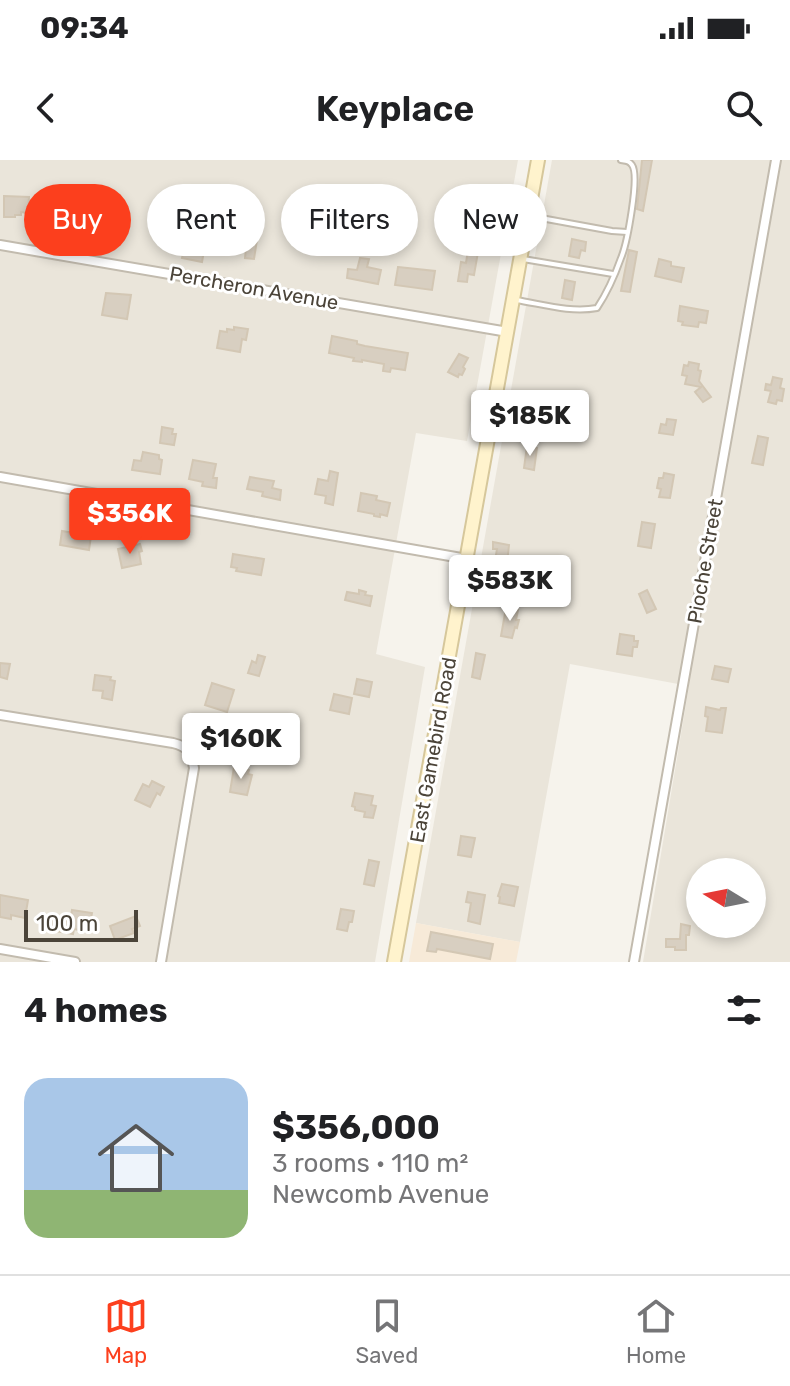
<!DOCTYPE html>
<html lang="en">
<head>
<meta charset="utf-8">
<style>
	body { margin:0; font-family:Rubik,sans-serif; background:#f6f6f6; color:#202124; height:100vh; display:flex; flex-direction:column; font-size:30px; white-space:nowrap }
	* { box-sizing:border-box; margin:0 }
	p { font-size:26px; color:#757577 }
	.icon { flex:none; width:44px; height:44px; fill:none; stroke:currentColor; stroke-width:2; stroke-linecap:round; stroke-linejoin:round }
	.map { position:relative; height:802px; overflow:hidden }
	.panel { display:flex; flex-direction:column; background:#fff; flex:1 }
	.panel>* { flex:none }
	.top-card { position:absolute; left:24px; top:24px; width:742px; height:72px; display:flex; gap:16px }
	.needle { width:52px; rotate:280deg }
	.controls { position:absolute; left:686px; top:698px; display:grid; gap:16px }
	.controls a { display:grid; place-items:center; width:80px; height:80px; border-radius:50%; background:#fff; box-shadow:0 4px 12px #0003; font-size:40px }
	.scale { position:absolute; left:24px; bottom:20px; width:114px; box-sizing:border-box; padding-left:8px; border:4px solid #4b4439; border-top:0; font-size:22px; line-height:28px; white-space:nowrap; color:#4b4439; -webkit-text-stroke:6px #fff; paint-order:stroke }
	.price { position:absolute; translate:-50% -68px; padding:0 18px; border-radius:8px; background:#fff; color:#222; font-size:26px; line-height:52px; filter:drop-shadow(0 2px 4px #0008) }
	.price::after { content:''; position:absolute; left:50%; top:48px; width:24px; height:18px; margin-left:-12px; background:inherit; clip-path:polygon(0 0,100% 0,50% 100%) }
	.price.selected { background:#fc3f1d; color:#fff }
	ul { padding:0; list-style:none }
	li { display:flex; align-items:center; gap:24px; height:200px; padding:0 24px }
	li span { display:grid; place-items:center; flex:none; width:224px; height:160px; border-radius:24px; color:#555 }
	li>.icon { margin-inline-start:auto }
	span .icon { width:96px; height:96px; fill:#fffc; stroke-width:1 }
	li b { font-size:34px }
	h2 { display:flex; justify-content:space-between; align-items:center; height:96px; padding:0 24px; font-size:34px }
	.pill { padding:0 28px; border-radius:36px; background:#fff; box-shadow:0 4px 12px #0003; font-size:28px; line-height:72px }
	.pill.selected { background:#fc3f1d; color:#fff }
	.status { display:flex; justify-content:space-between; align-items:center; height:56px; padding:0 40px; background:#fff; direction:ltr }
	.status svg { height:22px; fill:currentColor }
	header { display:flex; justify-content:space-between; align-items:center; height:104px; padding:0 24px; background:#fff; font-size:36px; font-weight:600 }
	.tab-bar { display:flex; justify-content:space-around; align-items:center; height:112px; border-top:2px solid #e0e0e0; background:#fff; font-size:22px; color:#757577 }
	.tab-bar a { display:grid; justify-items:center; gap:4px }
	.tab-bar .selected { color:#fc3f1d }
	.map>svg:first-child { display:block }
	.residential { fill:#eae5da; fill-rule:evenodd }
	.commercial { fill:#f7ead8 }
	.building { fill:#d8cfc1; stroke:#d3c7b4; stroke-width:2 }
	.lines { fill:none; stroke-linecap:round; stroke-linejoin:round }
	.lane-casing { stroke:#c2bbae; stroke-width:8 }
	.street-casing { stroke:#c2bbae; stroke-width:12 }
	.secondary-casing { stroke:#d6c79b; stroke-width:16 }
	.lane { stroke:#fff; stroke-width:4 }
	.street { stroke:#fff; stroke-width:8 }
	.secondary { stroke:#fff3cd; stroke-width:12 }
	.labels { text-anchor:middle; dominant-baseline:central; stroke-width:6; stroke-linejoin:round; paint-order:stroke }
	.street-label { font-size:20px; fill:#4b4439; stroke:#fff }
</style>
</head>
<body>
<div class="status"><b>09:34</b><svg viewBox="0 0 49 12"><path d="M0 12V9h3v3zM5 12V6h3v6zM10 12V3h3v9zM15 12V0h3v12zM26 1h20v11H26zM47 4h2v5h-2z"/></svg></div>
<header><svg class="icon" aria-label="back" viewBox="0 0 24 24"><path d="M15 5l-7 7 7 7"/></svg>Keyplace<svg class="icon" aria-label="search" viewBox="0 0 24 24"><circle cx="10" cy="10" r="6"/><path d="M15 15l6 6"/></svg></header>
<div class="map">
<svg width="790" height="802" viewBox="0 0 790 802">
	<rect width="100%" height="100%" fill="#f6f3ec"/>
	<g class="residential">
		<polygon points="0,0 518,0 467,281 416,273 376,494 425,507 375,802 0,802"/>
		<path d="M 552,0 L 790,0 L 790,802 L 643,802 L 689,526 L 570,504 L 520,782 L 416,763 ZM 700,712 L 752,712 L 752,764 L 700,764 Z"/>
	</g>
	<polygon class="commercial" points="416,763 520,782 516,802 409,802"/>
	<g class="building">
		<polygon points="642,0 652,0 643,51 637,49"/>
		<polygon points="4,36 29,37 28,53 21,52 21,55 15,55 15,57 4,57"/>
		<polygon points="66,44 95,45 94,62 77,61 76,69 65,68"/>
		<polygon points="184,59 200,62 194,89 204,91 202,102 182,98 184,90 165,87 168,68 178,70 179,63 183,64"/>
		<polygon points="232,66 249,69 248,73 255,74 254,79 257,80 254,99 245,98 246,88 229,85"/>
		<polygon points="340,71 362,75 359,90 337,85"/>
		<polygon points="572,79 586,82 585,91 581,90 579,98 569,96"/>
		<polygon points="468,90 478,92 474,115 468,114 467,122 458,121 461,102 466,103"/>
		<polygon points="629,90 637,92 630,132 621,131"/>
		<polygon points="360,98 369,99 367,107 381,110 378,124 347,118 348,109 357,110"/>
		<polygon points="659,99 671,102 671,106 684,108 681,122 655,116"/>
		<polygon points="398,107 435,111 432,130 395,125"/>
		<polygon points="565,120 575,122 572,140 562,138"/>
		<polygon points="106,133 131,135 127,159 102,155"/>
		<polygon points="680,146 708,151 706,163 699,162 698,167 682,165 683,162 678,161"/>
		<polygon points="234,167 248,169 246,180 242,179 240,192 217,188 220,171 227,172 227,169 234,170"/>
		<polygon points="332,176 357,181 357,184 365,186 408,193 405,210 391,208 390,212 383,211 384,204 362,200 362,202 353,201 354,198 329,193"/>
		<polygon points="459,194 468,198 463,207 465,209 462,215 459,214 458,217 448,212"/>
		<polygon points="689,202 699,204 698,210 701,211 699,221 711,237 703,242 695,232 701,227 685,224 687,216 682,215 684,205 688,206"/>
		<polygon points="773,217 782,219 780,228 784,229 782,241 777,240 776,244 768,242 771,231 765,230 766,224 771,225"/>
		<polygon points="667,259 676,260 673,275 659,273 661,264 666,265"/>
		<polygon points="162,267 173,269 172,274 176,274 174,285 160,283"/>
		<polygon points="758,276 768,278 763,305 752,303"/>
		<polygon points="527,286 537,288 534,310 524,308"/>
		<polygon points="143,292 159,295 159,299 162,300 160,314 132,310 134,300 141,301"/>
		<polygon points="193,300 216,304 213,318 217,318 216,328 202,326 203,322 189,319"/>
		<polygon points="330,311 338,313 333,345 325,343 326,336 315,334 318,319 328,321"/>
		<polygon points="664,313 674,315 670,338 659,337 661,329 657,328 659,318 663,318"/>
		<polygon points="250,317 274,321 272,328 281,330 280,340 262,336 263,332 247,329"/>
		<polygon points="361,333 377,336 376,340 390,343 387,356 380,354 380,357 374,356 374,354 358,351"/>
		<polygon points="642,362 655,364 651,388 638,386"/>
		<polygon points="74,370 84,372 83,374 91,376 89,390 60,385 62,371 74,373"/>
		<polygon points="493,382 509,385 507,403 495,401 497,389 493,389"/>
		<polygon points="140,384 142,391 139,392 141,404 122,408 118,389"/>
		<polygon points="233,394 264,399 261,415 236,411 237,408 231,407"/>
		<polygon points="359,430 366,432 365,435 372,436 370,446 345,440 347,432 359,434"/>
		<polygon points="647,430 656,449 647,453 639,434"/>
		<polygon points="506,448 518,450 516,460 519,460 517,468 515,467 512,478 501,476"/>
		<polygon points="620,474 634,476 634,481 638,481 637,487 633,487 632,496 617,494"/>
		<polygon points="476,493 485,495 480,519 472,517"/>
		<polygon points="258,495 265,497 259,516 248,513 252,501 256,503"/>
		<polygon points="0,503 10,504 7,519 0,517"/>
		<polygon points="715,506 731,509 728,522 712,519"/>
		<polygon points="95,515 111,517 110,520 115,521 112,540 102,538 103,531 93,530"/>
		<polygon points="357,519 372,522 369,537 354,534"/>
		<polygon points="212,523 234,530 227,552 205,545"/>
		<polygon points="334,534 352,538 349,554 330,550"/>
		<polygon points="706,547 720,550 721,548 726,548 722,573 706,571 708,557 705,556"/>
		<polygon points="234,607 249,610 248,614 252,615 247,635 230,632"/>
		<polygon points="152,621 164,627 160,635 157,633 150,647 135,640 143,624 149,627"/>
		<polygon points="355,633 373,636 371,645 376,646 373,658 364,657 365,652 355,650 355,647 352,646"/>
		<polygon points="461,676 475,678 471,697 458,695"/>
		<polygon points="369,700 379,702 374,726 364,724"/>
		<polygon points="502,724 518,727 514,746 499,743 500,737 498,736"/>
		<polygon points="468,732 485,735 480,764 468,761 471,743 466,742"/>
		<polygon points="0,735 28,740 25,758 11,755 11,759 0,757"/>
		<polygon points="341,749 354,751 352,762 349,762 347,771 337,769"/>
		<polygon points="72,750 92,753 89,768 85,767 84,771 74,769 73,774 49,770 51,758 70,762"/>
		<polygon points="136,756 140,766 132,769 134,773 115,780 110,766"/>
		<polygon points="681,764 690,766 689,775 686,775 686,790 675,790 675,787 666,787 666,779 680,779"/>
		<polygon points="431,772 493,784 490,799 437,789 436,792 427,791"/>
	</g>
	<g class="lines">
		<g class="lane-casing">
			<g id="lane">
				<polyline points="530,56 612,71 627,72"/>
				<polyline points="523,99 613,114"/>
				<path d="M 516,140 C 542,144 570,153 597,148 C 607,133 615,115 621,98 C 627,84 640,16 632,5 C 629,1 627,1 621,0"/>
			</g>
		</g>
		<g class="street-casing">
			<g id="street">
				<polyline points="0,85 508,172"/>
				<polyline points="0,317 467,399"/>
				<path d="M 0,555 L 173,583 C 189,587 191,592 194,608 L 161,802"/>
				<polyline points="0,789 75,802"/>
				<polyline points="634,802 776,0"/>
			</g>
		</g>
		<g class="secondary-casing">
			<polyline id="secondary" points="394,802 538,0"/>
		</g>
		<use href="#lane" class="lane"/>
		<use href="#street" class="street"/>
		<use href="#secondary" class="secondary"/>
	</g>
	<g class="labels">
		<g class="street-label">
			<text transform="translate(254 128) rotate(10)">Percheron Avenue</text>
			<text transform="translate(705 401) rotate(-80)">Pioche Street</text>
			<text transform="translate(433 590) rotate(-80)">East Gamebird Road</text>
		</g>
	</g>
</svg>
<div class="controls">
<a><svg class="needle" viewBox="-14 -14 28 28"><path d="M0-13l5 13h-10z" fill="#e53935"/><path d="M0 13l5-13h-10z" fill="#757577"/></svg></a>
</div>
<div class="scale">100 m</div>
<b class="price" style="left:530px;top:298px">$185K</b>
<b class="price selected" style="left:130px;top:396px">$356K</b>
<b class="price" style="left:510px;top:463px">$583K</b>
<b class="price" style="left:241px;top:621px">$160K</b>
<div class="top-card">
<a class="pill selected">Buy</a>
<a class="pill">Rent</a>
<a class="pill">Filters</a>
<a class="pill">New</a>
</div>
</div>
<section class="panel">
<h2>4 homes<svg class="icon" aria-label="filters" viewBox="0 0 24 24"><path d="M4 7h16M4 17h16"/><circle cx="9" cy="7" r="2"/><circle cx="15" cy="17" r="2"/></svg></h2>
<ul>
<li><span style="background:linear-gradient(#a9c7e8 70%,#8fb573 0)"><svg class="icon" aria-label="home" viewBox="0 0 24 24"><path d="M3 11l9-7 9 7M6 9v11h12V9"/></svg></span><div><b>$356,000</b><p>3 rooms · 110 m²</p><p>Newcomb Avenue</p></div></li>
</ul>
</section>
<nav class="tab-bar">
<a class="selected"><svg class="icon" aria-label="map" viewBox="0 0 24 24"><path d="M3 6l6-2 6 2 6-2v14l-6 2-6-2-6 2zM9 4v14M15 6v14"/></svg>Map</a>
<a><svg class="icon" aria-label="saved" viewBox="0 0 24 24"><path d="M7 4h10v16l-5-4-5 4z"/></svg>Saved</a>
<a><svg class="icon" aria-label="home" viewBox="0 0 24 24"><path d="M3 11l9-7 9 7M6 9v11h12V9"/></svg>Home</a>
</nav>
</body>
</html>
